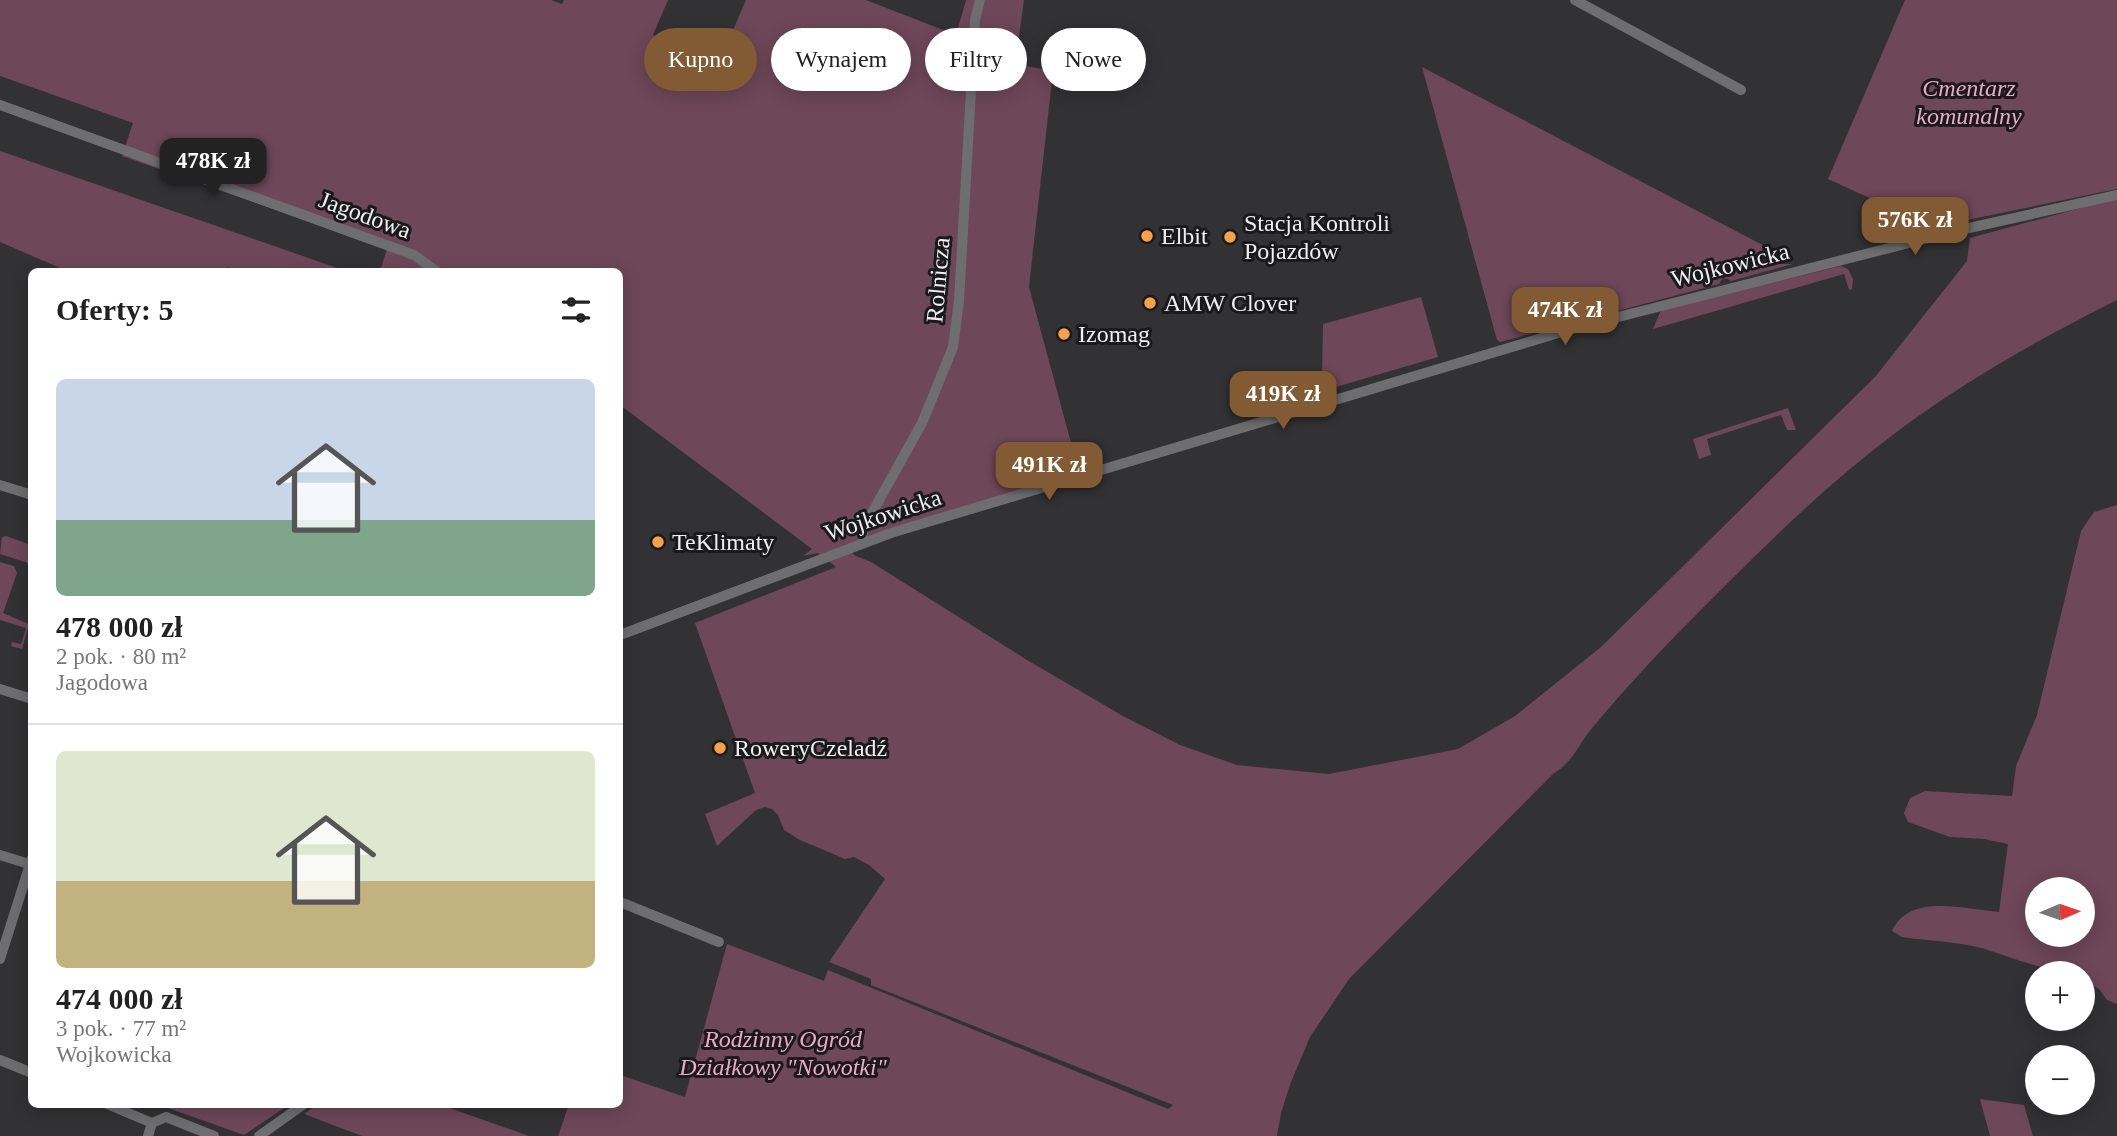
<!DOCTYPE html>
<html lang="pl">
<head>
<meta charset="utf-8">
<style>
	body { margin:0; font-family:Georgia,serif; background:#f6f6f6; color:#222; height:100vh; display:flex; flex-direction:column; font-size:26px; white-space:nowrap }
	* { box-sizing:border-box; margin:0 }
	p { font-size:23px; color:#767676 }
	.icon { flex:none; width:38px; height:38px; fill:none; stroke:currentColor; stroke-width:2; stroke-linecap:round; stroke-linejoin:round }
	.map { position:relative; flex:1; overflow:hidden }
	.drawer { position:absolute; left:28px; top:268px; width:595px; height:840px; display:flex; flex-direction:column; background:#fff; border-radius:10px; box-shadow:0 4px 18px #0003 }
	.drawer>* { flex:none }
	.hud { position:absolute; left:644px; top:28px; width:665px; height:63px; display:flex; gap:14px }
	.needle { width:46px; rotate:88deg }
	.controls { position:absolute; left:2025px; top:877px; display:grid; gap:14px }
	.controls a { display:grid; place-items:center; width:70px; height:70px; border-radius:50%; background:#fff; box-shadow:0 4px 18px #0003; font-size:35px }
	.price { position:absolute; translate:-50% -60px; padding:0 16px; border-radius:14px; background:#825b34; color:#fff; font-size:23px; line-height:46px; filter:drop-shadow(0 2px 4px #0008) }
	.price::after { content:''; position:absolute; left:50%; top:42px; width:21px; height:16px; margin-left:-10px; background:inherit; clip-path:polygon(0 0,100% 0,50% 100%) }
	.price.current { background:#222; color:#fff }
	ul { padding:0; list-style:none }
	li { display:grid; align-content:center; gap:14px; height:371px; padding:0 28px }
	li+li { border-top:2px solid #e0e0e0 }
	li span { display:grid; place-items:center; height:217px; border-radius:10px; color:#555 }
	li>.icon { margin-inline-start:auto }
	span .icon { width:126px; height:126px; fill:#fffc; stroke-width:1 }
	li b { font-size:30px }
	h2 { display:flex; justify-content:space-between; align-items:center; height:84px; padding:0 28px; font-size:30px }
	.tag { padding:0 24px; border-radius:32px; background:#fff; box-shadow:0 4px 18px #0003; font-size:24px; line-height:63px }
	.tag.current { background:#825b34; color:#fff }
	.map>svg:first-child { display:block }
	.green { fill:#6e4758; fill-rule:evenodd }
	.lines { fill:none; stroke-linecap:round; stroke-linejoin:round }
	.minor { stroke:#6e6e70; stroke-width:10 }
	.poi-dot { fill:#f8a04b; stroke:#1a191b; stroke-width:2.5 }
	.labels { text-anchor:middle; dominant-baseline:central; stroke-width:6; stroke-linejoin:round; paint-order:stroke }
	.park-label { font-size:24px; font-style:italic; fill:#eea8c5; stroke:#1a191b }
	.street-label { font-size:24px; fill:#efeef1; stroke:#1a191b }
	.poi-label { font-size:24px; fill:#efeef1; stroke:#1a191b; text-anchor:start }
</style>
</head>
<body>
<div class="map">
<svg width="2117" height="1136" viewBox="0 0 2117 1136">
	<rect width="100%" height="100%" fill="#323134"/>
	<g class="green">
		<path d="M 0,0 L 551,0 L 562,4 L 564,0 L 668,0 L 653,35 L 720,60 L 746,0 L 866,0 L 956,35 L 966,0 L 1024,0 L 1015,64 L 1053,71 L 1029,287 L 1080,476 L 848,548 L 843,546 L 856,556 L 871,562 L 1027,660 L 1123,716 L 1180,745 L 1237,765 L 1329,774 L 1458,749 L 1515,716 L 1601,647 L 1875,377 L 1967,261 L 1970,238 L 2117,198 L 2117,300 C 2041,338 1966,380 1898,431 C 1823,487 1756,554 1690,621 C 1656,655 1624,690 1593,727 C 1577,746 1574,761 1553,774 L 1349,979 L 1310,1037 L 1291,1082 L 1281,1113 L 1277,1136 L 558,1136 L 569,1104 L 620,1104 L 620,1075 L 685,1097 L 727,944 L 824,981 L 828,970 L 1168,1109 L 1173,1105 L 871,985 L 871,979 L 829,962 L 885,879 L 869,865 L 854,857 L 845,859 L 800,840 L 784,830 L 778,815 L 772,809 L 765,807 L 756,810 L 717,846 L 705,814 L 755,793 L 695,623 L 836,567 L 818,553 L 803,556 L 812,549 L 620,405 L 620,271 L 380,271 L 387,249 L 122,156 L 133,123 L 0,76 Z"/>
		<polygon points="1905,0 2117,0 2117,189 1933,227 1828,179"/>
		<polygon points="1422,67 1776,252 1738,262 1740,272 1777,264 1793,264 1731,281 1726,278 1722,279 1719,284 1500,342 1497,340"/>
		<polygon points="0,151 6,153 346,271 239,271 227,267 225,271 67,271 0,242"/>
		<polygon points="1841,266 1848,269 1853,279 1852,289 1849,290 1844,274 1653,329 1661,310"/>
		<polygon points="1421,297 1438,357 1329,389 1322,374 1323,324"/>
		<polygon points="1788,408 1796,430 1787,430 1781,415 1707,439 1711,455 1699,459 1693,439"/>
		<path d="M 2117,505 L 2117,1004 L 2107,1000 L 2099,989 L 2083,980 L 2082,973 C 2051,973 2018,960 1988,950 C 1965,942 1928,941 1902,937 L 1892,931 C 1910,892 1966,910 1999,912 L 2008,844 L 1984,839 L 1950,837 L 1908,822 L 1904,813 L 1910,798 L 1925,791 L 2012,796 L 2016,766 L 2037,715 L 2081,531 L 2094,512 ZM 2082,889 L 2082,934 L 2037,934 L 2037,889 Z"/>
		<polygon points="6,536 31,545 31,564 0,554 2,537"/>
		<polygon points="0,562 14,566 17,573 3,613 29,624 22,649 11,646 12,642 21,644 26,628 0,620"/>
		<polygon points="1980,1099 2024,1105 2033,1136 1990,1136"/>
		<polygon points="167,1104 290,1104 244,1135 168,1108"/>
		<polygon points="318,1104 438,1104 529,1136 362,1136 304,1114"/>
	</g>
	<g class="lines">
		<g class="minor">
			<polyline points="1575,0 1741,90"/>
			<polyline points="0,105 414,255 436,271"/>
			<polyline points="0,485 32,495"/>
			<polyline points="863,542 863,529 922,423 953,347 959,301 975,20 980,0"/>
			<polyline points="620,635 891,533 1575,328 1960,230 2117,195"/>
			<polyline points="0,689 32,699"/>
			<polyline points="0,855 29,864"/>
			<polyline points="620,902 719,942"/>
			<polyline points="0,959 32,858"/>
			<polyline points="0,1060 32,1073"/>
			<polyline points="107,1104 152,1123"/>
			<polyline points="148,1136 152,1123 166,1117 214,1136"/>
			<polyline points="259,1136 304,1104"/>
		</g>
	</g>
	<g class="poi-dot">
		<circle cx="1147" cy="236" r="7"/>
		<circle cx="1230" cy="237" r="7"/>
		<circle cx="1150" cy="303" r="7"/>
		<circle cx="1064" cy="334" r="7"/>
		<circle cx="658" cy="542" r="7"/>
		<circle cx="720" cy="748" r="7"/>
	</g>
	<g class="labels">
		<g class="park-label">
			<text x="1969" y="88">Cmentarz<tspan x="1969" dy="28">komunalny</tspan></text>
			<text x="783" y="1039">Rodzinny Ogród<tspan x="783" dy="28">Działkowy "Nowotki"</tspan></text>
		</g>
		<g class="street-label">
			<text transform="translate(365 215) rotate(20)">Jagodowa</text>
			<text transform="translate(1730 265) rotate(-14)">Wojkowicka</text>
			<text transform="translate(938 280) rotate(-85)">Rolnicza</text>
			<text transform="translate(883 515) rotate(-18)">Wojkowicka</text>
		</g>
		<g class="poi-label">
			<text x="1244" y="223">Stacja Kontroli<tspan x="1244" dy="28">Pojazdów</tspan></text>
			<text x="1161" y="236">Elbit</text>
			<text x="1164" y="303">AMW Clover</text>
			<text x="1078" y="334">Izomag</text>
			<text x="672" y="542">TeKlimaty</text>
			<text x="734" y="748">RoweryCzeladź</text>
		</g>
	</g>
</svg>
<div class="controls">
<a><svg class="needle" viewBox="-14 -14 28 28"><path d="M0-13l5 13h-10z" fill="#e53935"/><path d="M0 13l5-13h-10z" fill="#767676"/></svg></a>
<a>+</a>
<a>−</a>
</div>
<b class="price current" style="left:213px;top:198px">478K zł</b>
<b class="price" style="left:1915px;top:257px">576K zł</b>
<b class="price" style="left:1565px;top:347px">474K zł</b>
<b class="price" style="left:1283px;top:431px">419K zł</b>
<b class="price" style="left:1049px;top:502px">491K zł</b>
<div class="hud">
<a class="tag current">Kupno</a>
<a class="tag">Wynajem</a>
<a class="tag">Filtry</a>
<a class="tag">Nowe</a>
</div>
<section class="drawer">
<h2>Oferty: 5<svg class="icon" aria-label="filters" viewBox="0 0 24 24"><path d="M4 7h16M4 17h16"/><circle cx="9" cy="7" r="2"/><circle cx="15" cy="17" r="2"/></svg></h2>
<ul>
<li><span style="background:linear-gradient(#c9d6e8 65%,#7fa58c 0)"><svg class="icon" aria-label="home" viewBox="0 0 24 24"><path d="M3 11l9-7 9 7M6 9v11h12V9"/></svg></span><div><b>478 000 zł</b><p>2 pok. · 80 m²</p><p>Jagodowa</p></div></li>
<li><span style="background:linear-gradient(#dfe7d0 60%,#c2b280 0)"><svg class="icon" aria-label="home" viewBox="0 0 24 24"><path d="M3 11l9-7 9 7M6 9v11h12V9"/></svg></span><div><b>474 000 zł</b><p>3 pok. · 77 m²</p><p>Wojkowicka</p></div></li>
</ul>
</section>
</div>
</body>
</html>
